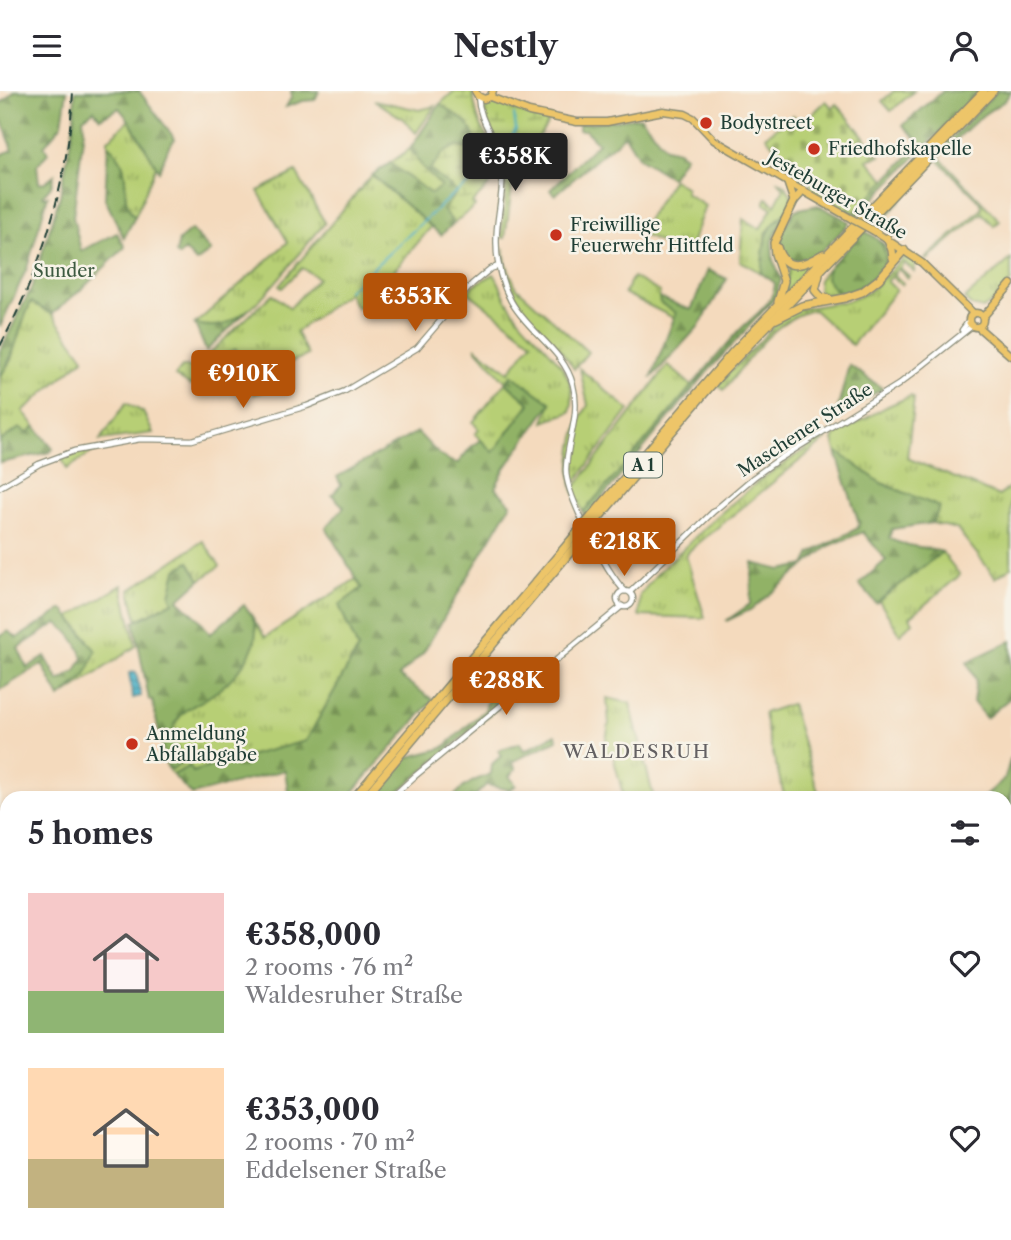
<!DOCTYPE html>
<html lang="en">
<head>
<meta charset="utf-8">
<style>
	body { margin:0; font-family:"Libre Caslon Text",serif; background:#f7f7f7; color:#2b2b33; height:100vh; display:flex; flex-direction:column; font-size:26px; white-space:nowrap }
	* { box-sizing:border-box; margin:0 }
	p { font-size:23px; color:#7c7c81 }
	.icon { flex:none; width:38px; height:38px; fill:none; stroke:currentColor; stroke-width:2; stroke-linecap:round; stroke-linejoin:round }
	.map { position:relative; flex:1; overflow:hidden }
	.sheet { position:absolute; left:0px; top:700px; width:1012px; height:450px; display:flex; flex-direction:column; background:#fff; border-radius:21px 21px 0 0; box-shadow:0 4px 10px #0003 }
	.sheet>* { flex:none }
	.price { position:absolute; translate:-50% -60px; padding:0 16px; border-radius:7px; background:#b45309; color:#fff; font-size:23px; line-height:46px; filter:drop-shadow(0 2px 4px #0008) }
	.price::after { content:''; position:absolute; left:50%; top:42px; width:21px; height:16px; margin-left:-10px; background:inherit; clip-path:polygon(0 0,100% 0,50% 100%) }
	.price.active { background:#222; color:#fff }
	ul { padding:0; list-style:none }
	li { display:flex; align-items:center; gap:21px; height:175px; padding:0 28px }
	li span { display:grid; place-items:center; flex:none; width:196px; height:140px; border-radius:0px; color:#555 }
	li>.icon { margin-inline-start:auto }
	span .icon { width:84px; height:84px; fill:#fffc; stroke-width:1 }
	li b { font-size:30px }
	h2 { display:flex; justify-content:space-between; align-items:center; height:84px; padding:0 28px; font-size:30px }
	header { display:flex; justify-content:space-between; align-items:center; height:91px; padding:0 28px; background:#fff; font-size:32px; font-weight:700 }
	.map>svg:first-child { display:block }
	.grass { fill:url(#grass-tufts); stroke:#6b8654; stroke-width:2 }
	.forest { fill:url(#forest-firs); stroke:#58784d; stroke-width:2; fill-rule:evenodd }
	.wetland { fill:url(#wetland-marsh); stroke:#6b8654; stroke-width:2 }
	.cemetery { fill:url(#cemetery-stones); stroke:#6b8654; stroke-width:2 }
	.water { fill:url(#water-rules); stroke:#33767d; stroke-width:2 }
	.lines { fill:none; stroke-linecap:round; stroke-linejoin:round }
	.stream { stroke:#47afc6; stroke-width:2 }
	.minor-casing { stroke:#8a8c78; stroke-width:7 }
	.major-casing { stroke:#8a8c78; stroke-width:9 }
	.highway-casing { stroke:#8a8c78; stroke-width:10 }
	.minor { stroke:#fff; stroke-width:4.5 }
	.major { stroke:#edc569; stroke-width:6 }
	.highway { stroke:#edc569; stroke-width:7 }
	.rail { stroke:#1f3d34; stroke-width:2; stroke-dasharray:10 5; stroke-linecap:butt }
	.major-bridge-casing { stroke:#8a8c78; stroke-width:9; stroke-linecap:butt }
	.highway-bridge-casing { stroke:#8a8c78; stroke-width:10; stroke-linecap:butt }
	.major-bridge { stroke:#edc569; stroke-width:6 }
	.highway-bridge { stroke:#edc569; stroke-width:7 }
	.poi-dot { fill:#c8321e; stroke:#f7f3e8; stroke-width:2.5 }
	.labels { text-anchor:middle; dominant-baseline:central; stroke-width:5; stroke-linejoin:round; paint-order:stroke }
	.shield { fill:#f7f3e8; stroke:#60746a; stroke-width:2 }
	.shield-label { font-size:16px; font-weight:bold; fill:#1f3d34 }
	.poi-label { font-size:18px; fill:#1f3d34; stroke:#f7f3e8; text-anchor:start }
	.street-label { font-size:18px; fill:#1f3d34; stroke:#f7f3e8 }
	.park-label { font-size:18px; fill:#3d5a41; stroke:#f7f3e8 }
	.neighbourhood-label { font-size:19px; letter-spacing:2px; fill:#636062; stroke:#f7f3e8 }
</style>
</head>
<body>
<header><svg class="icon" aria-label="menu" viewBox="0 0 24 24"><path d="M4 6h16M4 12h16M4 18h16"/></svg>Nestly<svg class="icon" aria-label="person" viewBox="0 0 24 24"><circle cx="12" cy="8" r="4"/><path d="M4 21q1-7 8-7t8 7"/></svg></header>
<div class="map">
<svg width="1011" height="1149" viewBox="0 0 1011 1149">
	<defs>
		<pattern id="grass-tufts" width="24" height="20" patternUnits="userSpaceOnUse" patternTransform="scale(1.75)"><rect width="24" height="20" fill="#b7cf74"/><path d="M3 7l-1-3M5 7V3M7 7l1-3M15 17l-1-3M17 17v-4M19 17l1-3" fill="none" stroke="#94a960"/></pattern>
		<pattern id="forest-firs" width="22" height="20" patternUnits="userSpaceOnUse" patternTransform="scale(1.75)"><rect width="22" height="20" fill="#91b266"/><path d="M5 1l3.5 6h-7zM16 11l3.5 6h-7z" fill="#769255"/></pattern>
		<pattern id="wetland-marsh" width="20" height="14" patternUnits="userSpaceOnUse" patternTransform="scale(1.75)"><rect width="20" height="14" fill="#b7cf74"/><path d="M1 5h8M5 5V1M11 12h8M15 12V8" fill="none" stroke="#94a960"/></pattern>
		<pattern id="cemetery-stones" width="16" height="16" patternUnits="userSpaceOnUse" patternTransform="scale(1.75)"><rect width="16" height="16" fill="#b7cf74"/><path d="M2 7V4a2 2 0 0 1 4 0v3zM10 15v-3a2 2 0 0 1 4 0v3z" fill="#94a960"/></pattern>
		<pattern id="water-rules" width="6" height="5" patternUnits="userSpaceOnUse" patternTransform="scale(1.75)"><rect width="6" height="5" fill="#47afc6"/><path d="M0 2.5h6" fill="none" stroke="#3b90a2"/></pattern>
	</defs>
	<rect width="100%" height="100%" fill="#f7f3e8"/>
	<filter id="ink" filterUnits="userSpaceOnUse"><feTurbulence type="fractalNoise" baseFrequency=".0143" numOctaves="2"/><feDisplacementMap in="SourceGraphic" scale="14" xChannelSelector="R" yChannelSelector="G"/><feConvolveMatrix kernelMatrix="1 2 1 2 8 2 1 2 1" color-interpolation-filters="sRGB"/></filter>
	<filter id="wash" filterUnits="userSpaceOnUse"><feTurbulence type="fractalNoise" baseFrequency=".00686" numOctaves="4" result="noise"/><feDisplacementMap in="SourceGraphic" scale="28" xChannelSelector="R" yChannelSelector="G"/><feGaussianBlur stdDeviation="1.57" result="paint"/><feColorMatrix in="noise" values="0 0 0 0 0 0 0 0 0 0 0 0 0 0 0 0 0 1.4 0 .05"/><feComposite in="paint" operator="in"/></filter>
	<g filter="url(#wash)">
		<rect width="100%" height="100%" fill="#f4dabd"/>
		<g class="grass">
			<polygon points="894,0 914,0 891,20 882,10"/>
			<polygon points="374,9 419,19 435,15 416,42 403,28"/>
			<path d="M 129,29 L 156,75 L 135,126 C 114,106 139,79 108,54 L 108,49 Z"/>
			<polygon points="514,47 534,53 513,88 505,147 501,146 506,102 505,73 509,72 508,54"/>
			<polygon points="940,67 1000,130 994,135 982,122 927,169 925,168 982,118 981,112 938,69"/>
			<path d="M 296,81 L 325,132 C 304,156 254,224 227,233 C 215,238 206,235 195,233 L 288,151 L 258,100 Z"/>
			<polygon points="372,84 431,136 375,202 357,217 348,202 296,241 308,264 284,274 279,297 254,303 236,258 211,270 208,264 272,203 290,217 318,187 302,177 282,197 279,195"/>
			<polygon points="673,88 686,97 685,102 705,115 687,164 639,142"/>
			<polygon points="777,89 785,94 792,105 787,120 766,142 761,182 740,170 743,128 760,138 772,117 765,113 765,110 767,107 775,114 784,97"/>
			<path d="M 879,149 C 913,171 845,222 818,199 L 819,188 L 828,177 L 841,203 L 863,194 L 884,155 Z"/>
			<path d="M 504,157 L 506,173 L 516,196 L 588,261 L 574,278 C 551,239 518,227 505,178 C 503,171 502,164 504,157 Z"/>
			<path d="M 905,165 L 916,171 L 914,180 L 904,171 L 900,177 L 909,185 L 908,187 L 898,178 L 893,183 L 903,192 L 901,194 L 892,186 L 887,190 L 896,199 L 852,254 L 814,219 C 774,227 748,269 724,299 L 718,294 L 779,230 L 799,218 L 848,210 L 869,201 Z"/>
			<polygon points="1011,168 1011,190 995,209 983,218 972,215 964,208"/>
			<polygon points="817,169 783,205 790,176"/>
			<path d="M 494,183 C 500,191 501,199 506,208 C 509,214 514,220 518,226 C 539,254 583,280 570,321 L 544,331 L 551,312 L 512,284 L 506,292 L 530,312 L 493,362 L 475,343 L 479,339 L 473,331 L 506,291 L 475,256 L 509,281 L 532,251 L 468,201 L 474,194 Z"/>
			<polygon points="633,186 660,201 659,206 676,222 674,227 624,202"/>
			<polygon points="31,211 52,223 84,267 23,320 35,335 28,342 20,337 0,350 0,286 11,269 22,230"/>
			<polygon points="668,274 692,295 622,378 583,421 573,399"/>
			<polygon points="182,276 196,276 203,290 191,295 175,285"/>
			<path d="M 580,278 L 629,319 L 572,395 C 569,374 573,349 580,329 C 582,323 586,319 588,314 Z"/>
			<polygon points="911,305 914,307 907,367 999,405 1011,395 1011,476 996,487 957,438 932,432 939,416 881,392 838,362 837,364 833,349 836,344 888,315"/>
			<polygon points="126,312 143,321 153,342 100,349"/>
			<polygon points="825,349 690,459 686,465 705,527 639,525 640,504 656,484 715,427 760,389 818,350"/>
			<polygon points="91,358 92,361 67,378 61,366"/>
			<polygon points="203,450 220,475 200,489 190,472 174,511 137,529 130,499"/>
			<polygon points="942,461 960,484 910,526 913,531 900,543 879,510"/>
			<polygon points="356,488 362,498 340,514 358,558 306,650 220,672 193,681 189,675 173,684 166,674 173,678 179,660 174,653 173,636 184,620 208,606 255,552 254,529 265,546"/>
			<polygon points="122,494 136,555 66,603 86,584 88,548 70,526"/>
			<polygon points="607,607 630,612 653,704 651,707 624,707 612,661 604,660 609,633"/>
			<polygon points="791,613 820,707 785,707 768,644 764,622"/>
			<polygon points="1011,728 1011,974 1007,990 1011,997 1011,1010 1005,1014 1004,729"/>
			<polygon points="407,1143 411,1143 412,1149 330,1149"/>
		</g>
		<g class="forest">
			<polygon points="15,0 67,0 62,33 44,55 48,62 37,74 39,92 45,91 54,84 51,95 43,104 44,106 48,105 27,177 0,236 0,64 13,59 0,25 0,13"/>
			<path d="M 75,0 L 139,0 L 175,48 L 169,55 L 159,80 L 129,29 L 119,17 L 100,27 L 94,19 L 83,27 L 84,38 L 73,126 L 81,160 L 117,142 L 125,156 L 84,196 L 52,223 L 31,211 C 19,236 16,263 0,286 L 0,260 L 31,198 L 60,105 L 74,32 Z"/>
			<polygon points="291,0 319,0 315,9 303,10 286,16 292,5"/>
			<polygon points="943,0 980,0 856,126 809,98 839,116 855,121 921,52 903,34"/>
			<path d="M 997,0 L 1011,0 C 1006,12 993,16 983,24 C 944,57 911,98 878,135 L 871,132 Z"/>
			<path d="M 440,13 C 462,28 475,31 476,60 L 456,55 L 431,80 L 457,101 L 443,119 L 454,132 L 441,144 L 372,84 L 390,72 L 431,103 L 441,95 L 423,77 L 410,58 Z"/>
			<polygon points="641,26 665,57 678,60 685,65 671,87 639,67 625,44 555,104 550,99 598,52 585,39 579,39 579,33"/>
			<path d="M 108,54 C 139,79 114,106 135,126 L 124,147 L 105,108 Z"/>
			<path d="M 818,114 L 850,131 C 832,149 801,192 779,157 L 781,143 L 795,119 Z"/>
			<path d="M 787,120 L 772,150 L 773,169 L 781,188 L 776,206 L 710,278 L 585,427 L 583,421 C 637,363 685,301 738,241 C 751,226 774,214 775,192 L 761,182 C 765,150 761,142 787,120 Z"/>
			<polygon points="191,139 211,160 196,171 185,159 179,165 176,163 179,149"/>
			<path d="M 864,140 C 911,162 869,199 838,203 L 826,187 L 828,177 Z"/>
			<polygon points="708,179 727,188 699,235 651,287 676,222 660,212 659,206 691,219"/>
			<path d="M 249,218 L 246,221 L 206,260 L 195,233 C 221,238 228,234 249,218 Z"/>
			<polygon points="849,274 883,298 836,324"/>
			<path d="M 512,284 L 551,312 L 505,377 L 495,397 L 511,413 L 423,562 L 399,585 L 433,609 L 348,707 L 289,707 L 285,679 L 192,704 L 173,684 L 190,675 L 193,681 L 220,672 L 306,650 L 358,558 L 339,514 L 362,497 L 326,437 L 344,416 L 332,404 L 341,394 L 337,386 L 417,341 C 429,352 441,370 458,372 L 471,356 L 481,349 L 493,361 L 530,313 L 506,292 Z"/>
			<polygon points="35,335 53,358 50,361 0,372 0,350 20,337 28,342"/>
			<path d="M 838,361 L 881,392 L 940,416 L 932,432 L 892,438 L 889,447 C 903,456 925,455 942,461 L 876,512 L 859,493 L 886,469 L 863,441 L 829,455 L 752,518 L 726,530 L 750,513 L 753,472 L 781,479 L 805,474 L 811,462 L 858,437 L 859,432 L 837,364 Z"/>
			<path d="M 189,471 L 200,489 L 178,509 L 199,528 L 210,543 L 244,514 C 247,518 251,523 253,527 C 266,557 230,593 207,607 C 194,615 180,620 174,635 C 169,648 179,659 185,670 L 172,678 L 166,674 L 152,609 L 149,609 L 134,531 L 173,511 L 170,504 L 176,479 Z"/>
			<path d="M 63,518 L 96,560 L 86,584 L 60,607 L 42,573 L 0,599 L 0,545 L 8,540 L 17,547 ZM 57,532 C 70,541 78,551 83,567 L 76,580 L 59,590 L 45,565 L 27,577 L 18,557 Z"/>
			<polygon points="1011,550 1011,606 986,627 973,611 976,589 967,571"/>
			<polygon points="491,604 498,616 391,707 370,707 406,667 443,657 485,619 489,605"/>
			<path d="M 556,643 L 557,649 L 512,671 L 516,678 L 509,685 L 516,694 L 510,699 L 486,694 L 473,707 L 453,707 C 462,694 477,688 491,683 L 492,673 L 501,665 L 498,659 L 520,652 L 524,660 Z"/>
			<polygon points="1011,666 1011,728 1005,729 1004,707 983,707 1005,687"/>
			<polygon points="583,1143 687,1143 695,1149 582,1149"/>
		</g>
		<g class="wetland">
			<path d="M 454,0 L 472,0 C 474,9 475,18 478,27 C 485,48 498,59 500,83 L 472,112 L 475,115 L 454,132 L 443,119 L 457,101 L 430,79 L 443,62 L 456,55 L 476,59 C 475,32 461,27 440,13 Z"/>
			<path d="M 490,10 L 549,29 L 534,53 L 514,47 L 508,54 L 509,72 L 505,73 C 500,55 481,29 485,13 Z"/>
			<polygon points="410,58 423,77 441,95 431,103 390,72"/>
		</g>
		<polygon class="cemetery" points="826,10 833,17 837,13 880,65 867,69 886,89 855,121 839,116 809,98 812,95 807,89 804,92 798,86 766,45 793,24 802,33"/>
		<g class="water">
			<polygon points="523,51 531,56 520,72 518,72 515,67 519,62 513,64 510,57 512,53"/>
			<polygon points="136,581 141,605 133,607 129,582"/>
			<polygon points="7,936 7,984 0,984 0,938"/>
		</g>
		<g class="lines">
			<g class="stream">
				<polyline points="509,71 506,55 516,38 514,24"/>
				<polyline points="348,200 452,104 496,75"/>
			</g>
		</g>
	</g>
	<g filter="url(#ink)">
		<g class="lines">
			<g class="minor-casing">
				<g id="minor">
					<path d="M 478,5 C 479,32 496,45 501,69 C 505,93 499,115 497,138 C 495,162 499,188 511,210 C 528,241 564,259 573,294 C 581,324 567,349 566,378 C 565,403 607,483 625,500"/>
					<polyline points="962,239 968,231"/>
					<polyline points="0,396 39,373 74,360 140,348 192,349 307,315 345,300 417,257 472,193 490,178 499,175"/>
					<circle cx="625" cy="508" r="8"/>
					<polyline points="630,501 714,420 754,386 779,368 898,294 972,235"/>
					<polyline points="391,707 415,685 622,515"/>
					<polyline points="209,1143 210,1149"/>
				</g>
			</g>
			<g class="major-casing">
				<g id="major">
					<polyline points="475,0 478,5 484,8 490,6 493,0"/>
					<polyline points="490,6 529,21 577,31 607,31 663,20 685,23 693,27 714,49 852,128"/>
					<polyline points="874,140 922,172 973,222"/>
					<circle cx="976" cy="229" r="7"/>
					<polyline points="983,226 1011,193"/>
					<polyline points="978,236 1011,265"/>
				</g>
			</g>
			<g class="highway-casing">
				<g id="highway">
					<polyline points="788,92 794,110"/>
					<polyline points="887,147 892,159 893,167"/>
					<path d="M 777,156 C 785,183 805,174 823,163"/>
					<polyline points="819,184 815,199 821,206 829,208"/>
					<polyline points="778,211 784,190 775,163 774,152 794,110 803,100"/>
					<polyline points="776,228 802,215 845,207 862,201 879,188 904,159"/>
					<polyline points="591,426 732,262 984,0"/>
					<polyline points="596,430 720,284 993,0"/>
					<polyline points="354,707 577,442"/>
					<polyline points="364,707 582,447"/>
					<polyline points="0,1129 7,1120"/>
					<polyline points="0,1139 7,1131"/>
				</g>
			</g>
			<use href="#minor" class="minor"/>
			<use href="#major" class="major"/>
			<use href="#highway" class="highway"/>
			<path class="rail" d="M 0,255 C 42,178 69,88 73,0"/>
			<g class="major-bridge-casing">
				<polyline id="major-bridge" points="852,128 874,140"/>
			</g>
			<g class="highway-bridge-casing">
				<g id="highway-bridge">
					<polyline points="577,442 591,426"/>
					<polyline points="582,447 596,430"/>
				</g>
			</g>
			<use href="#major-bridge" class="major-bridge"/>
			<use href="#highway-bridge" class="highway-bridge"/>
		</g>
	</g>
	<g class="poi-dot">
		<circle cx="706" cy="32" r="7"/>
		<circle cx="814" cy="58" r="7"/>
		<circle cx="556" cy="144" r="7"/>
		<circle cx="132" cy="653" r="7"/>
	</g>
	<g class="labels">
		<rect class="shield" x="624" y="361.5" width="38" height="25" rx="5"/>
		<g class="shield-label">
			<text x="643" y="374">A 1</text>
		</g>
		<g class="poi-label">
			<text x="720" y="32">Bodystreet</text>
			<text x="828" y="58">Friedhofskapelle</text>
			<text x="570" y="134">Freiwillige<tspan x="570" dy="21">Feuerwehr Hittfeld</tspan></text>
			<text x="146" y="643">Anmeldung<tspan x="146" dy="21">Abfallabgabe</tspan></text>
		</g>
		<g class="street-label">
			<text transform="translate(837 104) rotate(30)">Jesteburger Straße</text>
			<text transform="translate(805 339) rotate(-33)">Maschener Straße</text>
		</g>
		<g class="park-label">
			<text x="64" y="180">Sunder</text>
		</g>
		<g class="neighbourhood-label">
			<text x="637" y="660">WALDESRUH</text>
		</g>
	</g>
</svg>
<b class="price active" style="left:515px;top:102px">€358K</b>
<b class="price" style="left:415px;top:242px">€353K</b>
<b class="price" style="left:243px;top:319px">€910K</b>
<b class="price" style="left:624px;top:487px">€218K</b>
<b class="price" style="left:506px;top:626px">€288K</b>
<section class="sheet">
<h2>5 homes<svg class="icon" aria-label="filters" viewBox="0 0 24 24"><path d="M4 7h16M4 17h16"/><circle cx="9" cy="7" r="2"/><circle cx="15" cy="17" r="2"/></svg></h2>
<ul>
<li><span style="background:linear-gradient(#f6c9c9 70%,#8fb573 0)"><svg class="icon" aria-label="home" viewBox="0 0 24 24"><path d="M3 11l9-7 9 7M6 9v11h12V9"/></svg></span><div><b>€358,000</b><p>2 rooms · 76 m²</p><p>Waldesruher Straße</p></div><svg class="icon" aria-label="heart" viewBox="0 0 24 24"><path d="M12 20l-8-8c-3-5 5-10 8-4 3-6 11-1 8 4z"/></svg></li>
<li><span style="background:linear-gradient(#ffd9b3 65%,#c2b280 0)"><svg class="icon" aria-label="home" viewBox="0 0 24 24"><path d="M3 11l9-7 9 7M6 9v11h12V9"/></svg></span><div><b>€353,000</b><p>2 rooms · 70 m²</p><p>Eddelsener Straße</p></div><svg class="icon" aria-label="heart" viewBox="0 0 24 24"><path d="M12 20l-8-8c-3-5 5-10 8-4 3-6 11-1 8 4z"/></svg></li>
</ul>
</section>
</div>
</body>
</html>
